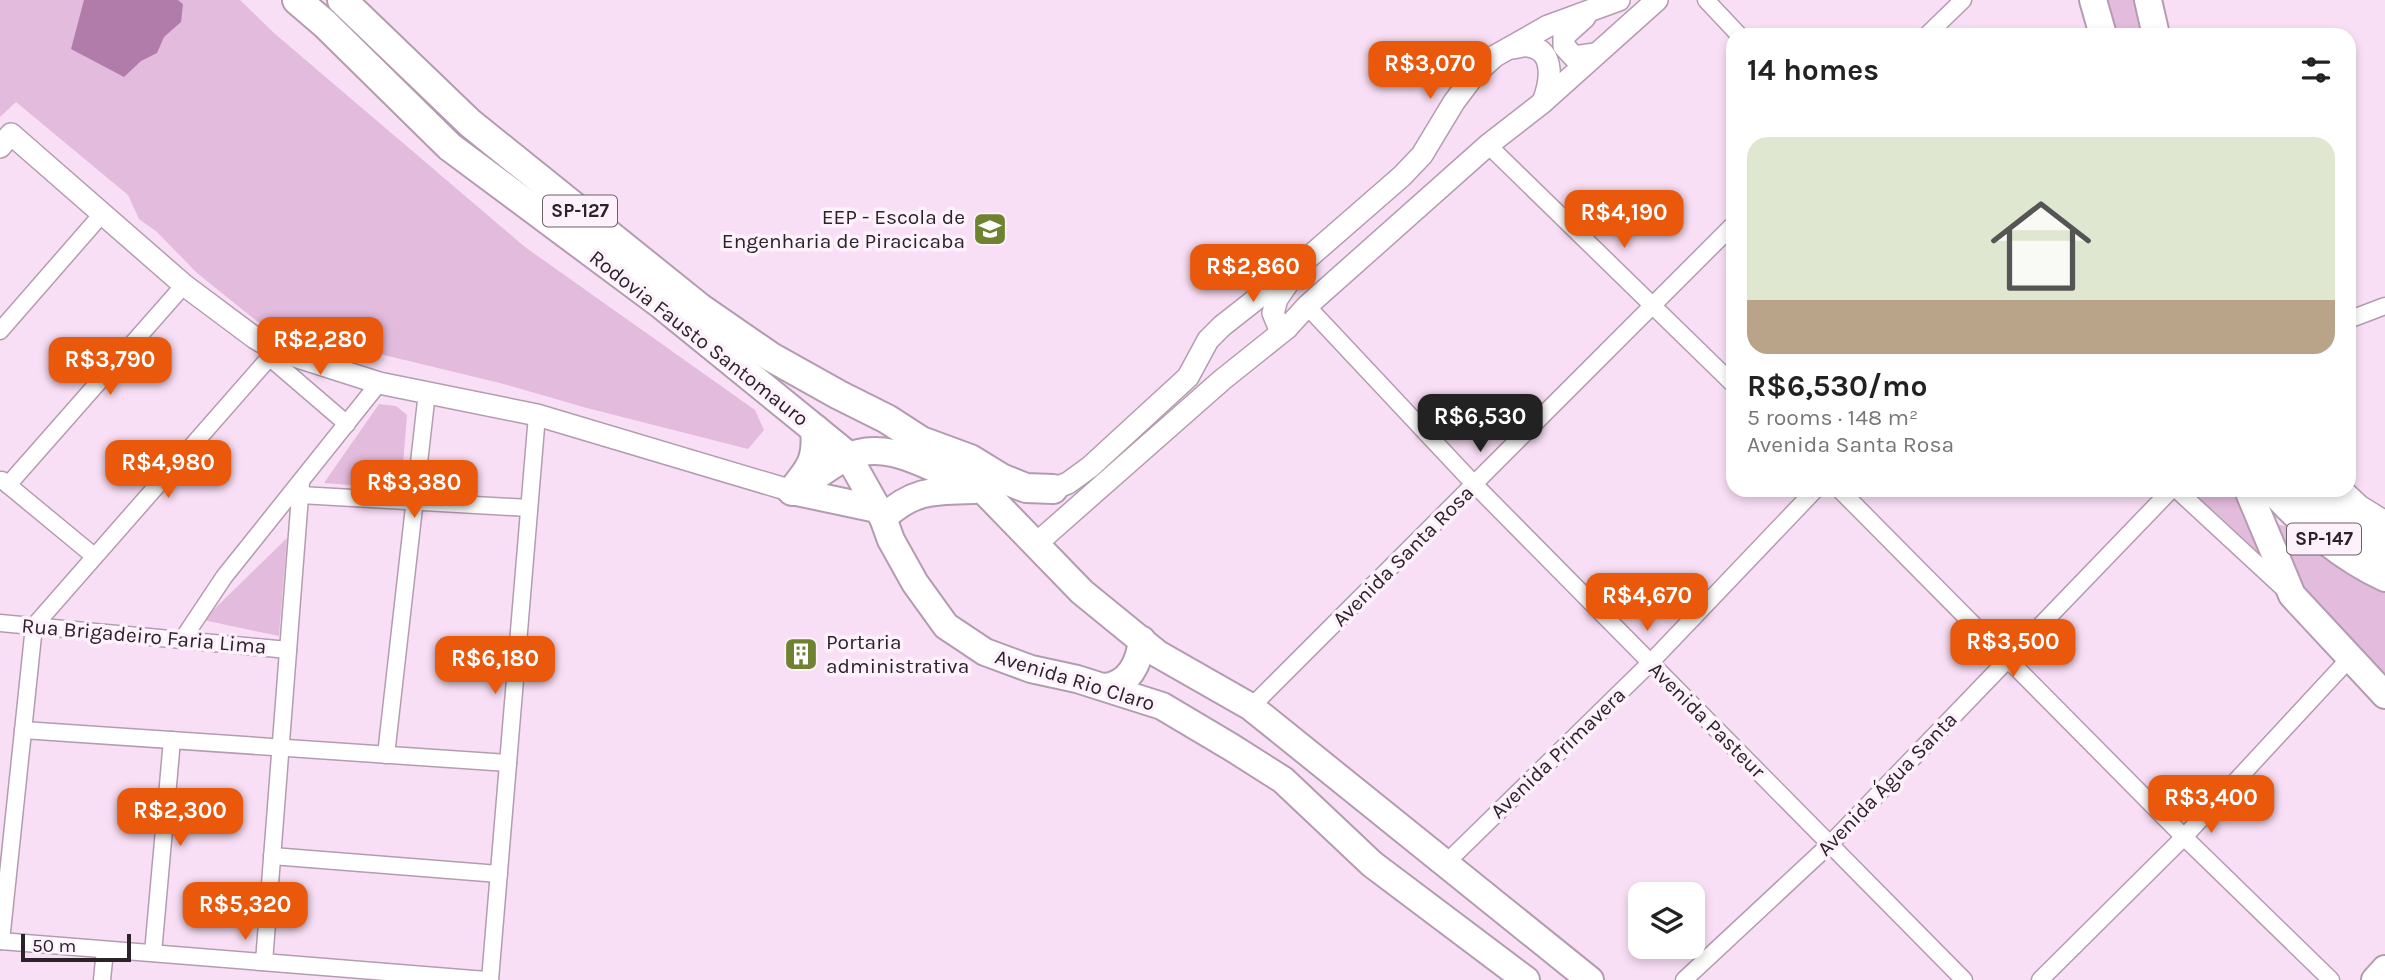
<!DOCTYPE html>
<html lang="en">
<head>
<meta charset="utf-8">
<style>
	body { margin:0; font-family:Karla,sans-serif; background:#f2f2f2; color:#222; height:100vh; display:flex; flex-direction:column; font-size:26px; white-space:nowrap }
	* { box-sizing:border-box; margin:0 }
	p { font-size:23px; color:#767676 }
	.icon { flex:none; width:38px; height:38px; fill:none; stroke:currentColor; stroke-width:2; stroke-linecap:round; stroke-linejoin:round }
	.map { position:relative; flex:1; overflow:hidden }
	.side { position:absolute; left:1726px; top:28px; width:630px; height:469px; display:flex; flex-direction:column; background:#fff; border-radius:21px; box-shadow:0 4px 10px #0003 }
	.side>* { flex:none }
	.fabs { position:absolute; left:1628px; top:882px; display:grid; gap:14px }
	.fabs a { display:grid; place-items:center; width:77px; height:77px; border-radius:14px; background:#fff; box-shadow:0 4px 10px #0003; font-size:35px }
	.scale { position:absolute; left:21px; bottom:18px; width:110px; box-sizing:border-box; padding-left:7px; border:4px solid #2b222a; border-top:0; font-size:19px; line-height:24px; white-space:nowrap; color:#2b222a; -webkit-text-stroke:5px #fdf2fb; paint-order:stroke }
	.price { position:absolute; translate:-50% -60px; padding:0 16px; border-radius:14px; background:#ea580c; color:#fff; font-size:23px; line-height:46px; filter:drop-shadow(0 2px 4px #0008) }
	.price::after { content:''; position:absolute; left:50%; top:42px; width:21px; height:16px; margin-left:-10px; background:inherit; clip-path:polygon(0 0,100% 0,50% 100%) }
	.price.current { background:#222; color:#fff }
	ul { padding:0; list-style:none }
	li { display:grid; align-content:center; gap:14px; height:371px; padding:0 21px }
	li+li { border-top:2px solid #e0e0e0 }
	li span { display:grid; place-items:center; height:217px; border-radius:21px; color:#555 }
	li>.icon { margin-inline-start:auto }
	span .icon { width:126px; height:126px; fill:#fffc; stroke-width:1 }
	li b { font-size:30px }
	h2 { display:flex; justify-content:space-between; align-items:center; height:84px; padding:0 21px; font-size:30px }
	.map>svg:first-child { display:block }
	.green { fill:#e3bbdd }
	.water { fill:#b17baa }
	.lines { fill:none; stroke-linecap:round; stroke-linejoin:round }
	.minor-casing { stroke:#b49cb0; stroke-width:19 }
	.secondary-casing { stroke:#b49cb0; stroke-width:24 }
	.primary-casing { stroke:#b49cb0; stroke-width:28 }
	.trunk-casing { stroke:#b49cb0; stroke-width:30 }
	.motorway-casing { stroke:#b49cb0; stroke-width:32 }
	.minor { stroke:#fff; stroke-width:16 }
	.secondary { stroke:#fff; stroke-width:21 }
	.primary { stroke:#fff; stroke-width:24 }
	.trunk { stroke:#fff; stroke-width:26 }
	.motorway { stroke:#fff; stroke-width:28 }
	.labels { text-anchor:middle; dominant-baseline:central; stroke-width:7; stroke-linejoin:round; paint-order:stroke }
	.shield { fill:#fdf2fb; stroke:#6a6069; stroke-width:2 }
	.shield-label { font-size:19px; font-weight:bold; fill:#2b222a }
	.poi-label { font-size:21px; fill:#2b222a; stroke:#fdf2fb; text-anchor:end }
	.street-label { font-size:21px; fill:#2b222a; stroke:#fdf2fb }
</style>
</head>
<body>
<div class="map">
<svg width="2385" height="980" viewBox="0 0 2385 980">
	<rect width="100%" height="100%" fill="#f9dff5"/>
	<g class="green">
		<polygon points="0,0 240,0 274,33 525,247 755,410 764,430 748,449 587,408 500,383 305,336 258,322 197,273 157,232 139,219 128,195 16,102 0,117"/>
		<polygon points="2093,0 2148,0 2156,35 2103,35"/>
		<polygon points="379,404 396,406 407,415 401,489 324,483"/>
		<polygon points="2177,490 2246,490 2259,520 2289,527 2350,571 2385,587 2385,695"/>
		<polygon points="287,538 279,636 203,620"/>
	</g>
	<polygon class="water" points="84,0 178,0 183,4 181,22 164,37 157,53 141,61 124,77 71,49"/>
	<g class="lines">
		<g class="minor-casing">
			<g id="minor">
				<polyline points="1706,0 1739,35"/>
				<polyline points="1927,35 1963,0"/>
				<polyline points="1488,145 1732,383"/>
				<polyline points="1307,306 1475,485 1964,980"/>
				<polyline points="2348,320 2385,306"/>
				<polyline points="0,331 102,214"/>
				<polyline points="269,357 347,424"/>
				<polyline points="2,480 94,556"/>
				<polyline points="8,485 184,285"/>
				<polyline points="1840,490 2184,837 2331,980"/>
				<polyline points="2177,490 2283,588"/>
				<polyline points="2346,490 2361,504 2385,519"/>
				<polyline points="300,495 529,508"/>
				<polyline points="0,623 288,650"/>
				<polyline points="182,640 224,577 379,383"/>
				<polyline points="1251,707 1732,226"/>
				<polyline points="23,730 508,763"/>
				<polyline points="386,755 427,392"/>
				<polyline points="272,856 499,874"/>
				<polyline points="1445,864 1650,663 1815,490"/>
				<polyline points="0,941 486,980"/>
				<polyline points="1,941 34,626 276,350"/>
				<polyline points="153,953 172,740"/>
				<polyline points="264,962 301,483"/>
				<polyline points="102,980 105,950"/>
				<polyline points="490,980 537,415"/>
				<polyline points="1684,980 1830,844 2171,490"/>
				<polyline points="2040,980 2184,837 2349,659"/>
			</g>
		</g>
		<g class="secondary-casing">
			<g id="secondary">
				<polyline points="1585,17 1564,36 1564,46 1574,57 1595,54"/>
				<path d="M 1511,48 C 1516,48 1523,45 1528,46 C 1557,50 1550,84 1543,102"/>
				<polyline points="0,147 11,134 184,285 255,338 276,350 379,383 537,415 792,491"/>
				<polyline points="1287,328 1278,325 1273,313 1277,299 1292,277"/>
				<polyline points="1053,489 1068,483 1090,467 1188,377 1208,340 1222,326 1301,264 1402,176 1422,155 1454,102 1475,74 1495,56 1548,26 1619,0"/>
				<polyline points="1037,543 1222,380 1287,328 1307,306 1488,145 1542,103 1657,0"/>
			</g>
		</g>
		<g class="primary-casing">
			<g id="primary">
				<path d="M 2270,490 C 2301,525 2343,560 2385,579"/>
				<path d="M 2300,490 C 2326,517 2352,540 2385,558"/>
			</g>
		</g>
		<g class="trunk-casing">
			<g id="trunk">
				<polyline points="2093,0 2103,35"/>
				<polyline points="2148,0 2156,35"/>
				<polyline points="928,446 983,490 1082,592 1158,654 1251,707 1590,980"/>
				<polyline points="848,456 883,518 891,540 915,583 946,626 985,652 1031,669 1077,679 1162,706 1231,747 1283,780 1372,864 1526,980"/>
				<path d="M 793,490 C 812,481 827,467 845,458 C 879,440 916,460 947,474"/>
				<polyline points="2248,490 2292,595 2385,695"/>
				<polyline points="2323,490 2356,520 2385,538"/>
				<polyline points="792,491 877,509"/>
				<path d="M 883,518 C 914,489 935,491 974,490"/>
				<path d="M 1104,687 C 1129,685 1139,664 1142,640"/>
				<polyline points="2375,980 2385,969"/>
			</g>
		</g>
		<g class="motorway-casing">
			<g id="motorway">
				<polyline points="297,0 325,24 450,147 661,304 848,456"/>
				<polyline points="342,0 470,123 700,308 771,357 839,395 887,419 921,441 970,459 1001,478 1026,488 1053,489"/>
				<path d="M 792,491 C 811,468 818,459 815,429"/>
			</g>
		</g>
		<use href="#minor" class="minor"/>
		<use href="#secondary" class="secondary"/>
		<use href="#primary" class="primary"/>
		<use href="#trunk" class="trunk"/>
		<use href="#motorway" class="motorway"/>
	</g>
	<defs>
		<g id="university-square" transform="scale(1.75)"><rect x="-9" y="-9" width="18" height="18" rx="4" fill="#6f8232" stroke="#fdf2fb"/><path d="M0-5L7-2L0 1L-7-2ZM-4 1L0 2.5L4 1V4Q0 6-4 4Z" fill="#fff"/></g>
		<g id="building-square" transform="scale(1.75)"><rect x="-9" y="-9" width="18" height="18" rx="4" fill="#6f8232" stroke="#fdf2fb"/><path d="M-4-6H4V6H1V3H-1V6H-4ZM-2.5-4.3h1.7v1.8h-1.7ZM.8-4.3h1.7v1.8H.8ZM-2.5-1h1.7V.8h-1.7ZM.8-1h1.7V.8H.8Z" fill="#fff"/></g>
	</defs>
	<g fill-rule="evenodd">
		<use href="#university-square" x="990" y="229"/>
		<use href="#building-square" x="801" y="654"/>
	</g>
	<g class="labels">
		<g class="shield">
			<rect x="543" y="195.5" width="74" height="31" rx="5"/>
			<rect x="2287" y="523.5" width="74" height="31" rx="5"/>
		</g>
		<g class="shield-label">
			<text x="580" y="211">SP-127</text>
			<text x="2324" y="539">SP-147</text>
		</g>
		<g class="poi-label">
			<text x="965" y="217">EEP - Escola de<tspan x="965" dy="24">Engenharia de Piracicaba</tspan></text>
			<text x="826" y="642" text-anchor="start">Portaria<tspan x="826" dy="24">administrativa</tspan></text>
		</g>
		<g class="street-label">
			<text transform="translate(699 338) rotate(38)">Rodovia Fausto Santomauro</text>
			<text transform="translate(1403 556) rotate(-45)">Avenida Santa Rosa</text>
			<text transform="translate(144 636) rotate(5)">Rua Brigadeiro Faria Lima</text>
			<text transform="translate(1075 680) rotate(17)">Avenida Rio Claro</text>
			<text transform="translate(1707 720) rotate(45)">Avenida Pasteur</text>
			<text transform="translate(1558 753) rotate(-44)">Avenida Primavera</text>
			<text transform="translate(1887 784) rotate(-46)">Avenida Água Santa</text>
		</g>
	</g>
</svg>
<div class="fabs">
<a><svg class="icon" aria-label="layers" viewBox="0 0 24 24"><path d="M12 4l9 5-9 5-9-5zM3 14l9 5 9-5"/></svg></a>
</div>
<div class="scale">50 m</div>
<b class="price" style="left:1430px;top:101px">R$3,070</b>
<b class="price" style="left:1624px;top:250px">R$4,190</b>
<b class="price" style="left:1253px;top:304px">R$2,860</b>
<b class="price" style="left:320px;top:377px">R$2,280</b>
<b class="price" style="left:110px;top:397px">R$3,790</b>
<b class="price current" style="left:1480px;top:454px">R$6,530</b>
<b class="price" style="left:168px;top:500px">R$4,980</b>
<b class="price" style="left:414px;top:520px">R$3,380</b>
<b class="price" style="left:1647px;top:633px">R$4,670</b>
<b class="price" style="left:2013px;top:679px">R$3,500</b>
<b class="price" style="left:495px;top:696px">R$6,180</b>
<b class="price" style="left:2211px;top:835px">R$3,400</b>
<b class="price" style="left:180px;top:848px">R$2,300</b>
<b class="price" style="left:245px;top:942px">R$5,320</b>
<section class="side">
<h2>14 homes<svg class="icon" aria-label="filters" viewBox="0 0 24 24"><path d="M4 7h16M4 17h16"/><circle cx="9" cy="7" r="2"/><circle cx="15" cy="17" r="2"/></svg></h2>
<ul>
<li><span style="background:linear-gradient(#dfe7d0 75%,#b9a48a 0)"><svg class="icon" aria-label="home" viewBox="0 0 24 24"><path d="M3 11l9-7 9 7M6 9v11h12V9"/></svg></span><div><b>R$6,530/mo</b><p>5 rooms · 148 m²</p><p>Avenida Santa Rosa</p></div></li>
</ul>
</section>
</div>
</body>
</html>
